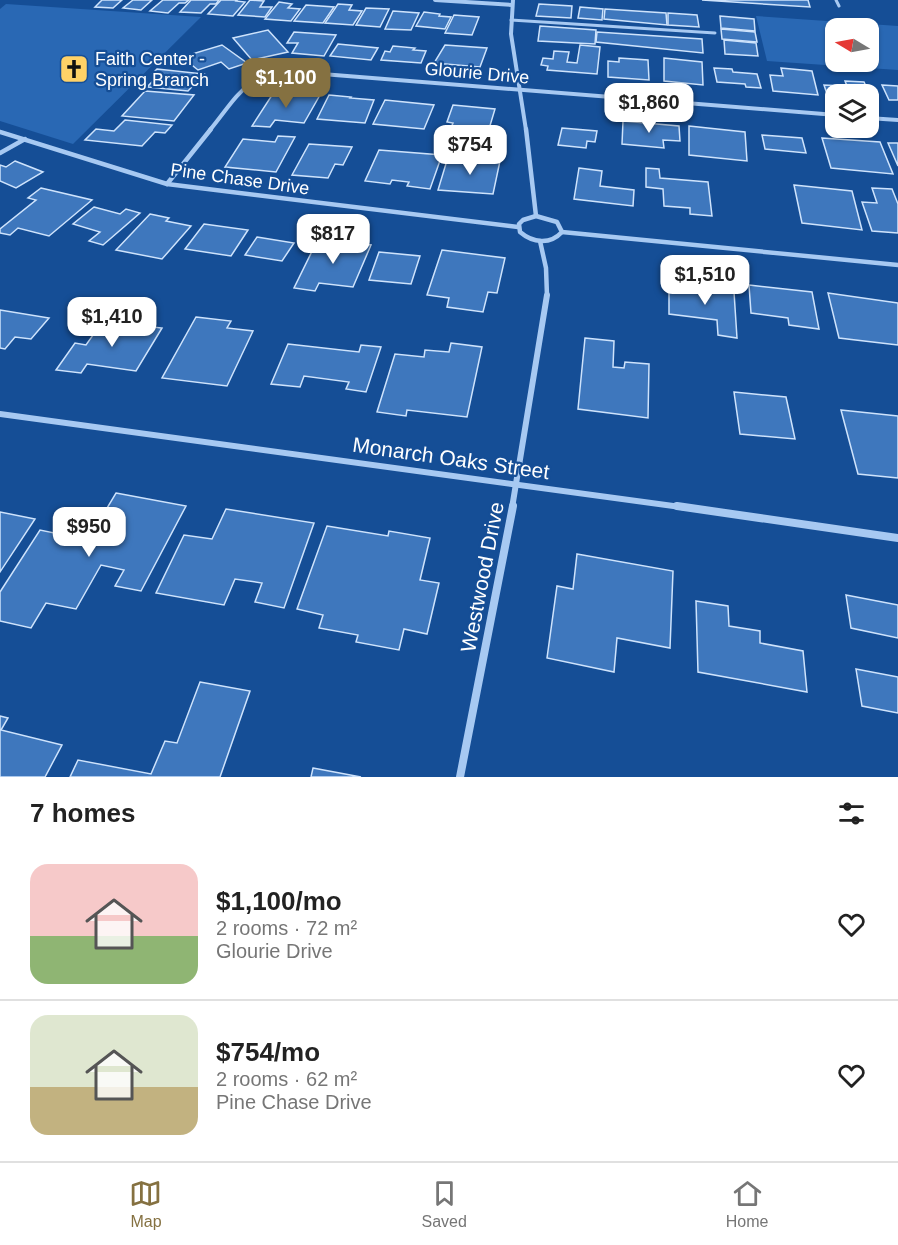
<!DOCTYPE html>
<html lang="en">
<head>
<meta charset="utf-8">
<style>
	body { margin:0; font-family:Helvetica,sans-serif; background:#f2f2f2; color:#222; height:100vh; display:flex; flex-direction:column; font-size:22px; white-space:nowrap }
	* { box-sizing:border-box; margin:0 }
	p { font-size:20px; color:#767676 }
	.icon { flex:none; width:33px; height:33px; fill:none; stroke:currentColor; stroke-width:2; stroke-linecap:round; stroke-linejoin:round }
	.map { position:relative; height:777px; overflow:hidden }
	.details { display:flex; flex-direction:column; background:#fff; flex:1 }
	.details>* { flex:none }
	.needle { width:39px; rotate:280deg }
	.fabs { position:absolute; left:825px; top:18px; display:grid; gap:12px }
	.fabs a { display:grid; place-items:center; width:54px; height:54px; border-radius:12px; background:#fff; box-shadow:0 2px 4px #0004; font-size:30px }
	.price { position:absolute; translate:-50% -51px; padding:0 14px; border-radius:12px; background:#fff; color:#222; font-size:20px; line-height:39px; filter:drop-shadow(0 2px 3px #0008) }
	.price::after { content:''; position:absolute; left:50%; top:36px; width:18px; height:14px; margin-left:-9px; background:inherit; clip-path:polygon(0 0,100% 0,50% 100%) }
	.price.on { background:#857141; color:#fff }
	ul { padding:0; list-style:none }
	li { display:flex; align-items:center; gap:18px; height:150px; padding:0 30px }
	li+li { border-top:2px solid #e0e0e0 }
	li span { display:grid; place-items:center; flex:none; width:168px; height:120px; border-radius:18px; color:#555 }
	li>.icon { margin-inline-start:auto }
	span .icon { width:72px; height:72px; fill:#fffc; stroke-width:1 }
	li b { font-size:26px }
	h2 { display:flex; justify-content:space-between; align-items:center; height:72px; padding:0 30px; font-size:26px }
	.tabs { display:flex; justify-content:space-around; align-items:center; height:84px; border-top:2px solid #e0e0e0; background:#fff; font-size:16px; color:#767676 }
	.tabs a { display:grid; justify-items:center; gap:3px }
	.tabs .on { color:#857141 }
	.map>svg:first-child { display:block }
	.green { fill:#2968b4; fill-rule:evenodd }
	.building { fill:#3e77bd; stroke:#cee3fc; stroke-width:1.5 }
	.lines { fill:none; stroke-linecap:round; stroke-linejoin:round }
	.service { stroke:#a7c9f2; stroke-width:3 }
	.minor-far3 { stroke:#a7c9f2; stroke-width:4 }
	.minor-far2 { stroke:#a7c9f2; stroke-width:4.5 }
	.minor-far1 { stroke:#a7c9f2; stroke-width:6 }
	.minor { stroke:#a7c9f2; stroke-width:8 }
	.labels { text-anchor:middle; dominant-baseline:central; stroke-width:4.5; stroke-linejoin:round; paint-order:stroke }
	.far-poi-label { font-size:18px; fill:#fff; stroke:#154e96; text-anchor:start }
	.far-street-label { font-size:18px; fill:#fff; stroke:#154e96 }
	.street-label { font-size:21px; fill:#fff; stroke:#154e96 }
</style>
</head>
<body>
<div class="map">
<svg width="898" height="777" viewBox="0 0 898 777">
	<rect width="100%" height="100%" fill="#154e96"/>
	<g class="green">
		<polygon points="6,4 201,17 73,144 0,121 0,9"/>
		<path d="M 756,16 L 898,26 L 898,70 L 767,61 ZM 836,28 L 868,28 L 868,62 L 836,62 Z"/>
	</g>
	<g class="building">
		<polygon points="102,0 122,0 113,8 95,7"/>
		<polygon points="133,0 152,0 141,10 123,8"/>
		<polygon points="163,0 189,0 185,3 179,3 168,13 150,11"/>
		<polygon points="191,0 219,0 216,4 210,4 201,13 180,12"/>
		<polygon points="221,0 237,0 236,1 245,2 233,16 208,14"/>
		<polygon points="250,0 264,1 260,7 272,7 265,17 238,15"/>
		<polygon points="702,0 808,0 810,7"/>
		<polygon points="279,2 292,4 288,8 300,9 291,21 265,19"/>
		<polygon points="338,4 352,5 349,10 362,11 353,25 325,23"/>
		<polygon points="539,4 572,6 571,18 536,16"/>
		<polygon points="306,5 334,7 323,23 294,21"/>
		<polygon points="580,7 603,9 602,20 578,18"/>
		<polygon points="366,8 389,9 380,27 356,25"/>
		<polygon points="605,9 666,13 667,25 604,19"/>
		<polygon points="393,11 419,13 411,30 385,29"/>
		<polygon points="424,12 440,14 439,16 451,17 445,29 416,26"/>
		<polygon points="668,13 697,15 699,27 668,25"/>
		<polygon points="454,15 479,17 472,35 445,33"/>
		<polygon points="720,16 754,19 755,31 721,28"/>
		<polygon points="540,26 596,30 595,44 538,41"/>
		<polygon points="721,29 755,32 757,42 722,39"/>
		<polygon points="268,30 288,52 252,60 233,38"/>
		<polygon points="294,32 336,35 324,56 292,53 298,43 287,43"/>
		<polygon points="597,32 702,39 703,53 596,42"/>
		<polygon points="724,40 756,43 758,56 725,54"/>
		<polygon points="338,44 378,48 371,60 330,56"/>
		<polygon points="222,45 247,63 229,69 221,62 198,70 182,57"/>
		<polygon points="445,45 487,48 480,67 434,63"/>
		<polygon points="580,45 600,47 597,74 547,70 548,66 541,65 543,58 553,59 554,51 569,52 567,62 577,63"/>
		<polygon points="393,46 415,48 413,50 426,51 421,63 381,60 385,51 390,52"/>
		<polygon points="619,58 648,60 649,80 608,77 608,61 619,62"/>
		<polygon points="664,58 702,62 703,85 664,81"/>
		<polygon points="714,68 732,69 733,72 757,74 761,88 746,87 745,84 717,82"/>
		<polygon points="781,68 812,71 818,95 773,91 770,75 783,76"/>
		<polygon points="157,69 204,74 188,91 147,87 160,74 153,73"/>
		<polygon points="845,81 864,82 871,97 868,94 827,94 824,85 847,86"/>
		<polygon points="882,85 898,86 898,100 889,100"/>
		<polygon points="145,91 194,95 174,121 122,116"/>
		<polygon points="274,92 320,95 304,123 275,120 270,127 252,126"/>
		<polygon points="329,95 351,97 350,98 374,100 365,123 317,119"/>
		<polygon points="385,100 434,105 424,129 373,124"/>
		<polygon points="453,105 495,109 486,139 448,135 453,123 447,122"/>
		<polygon points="125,120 172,125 165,133 155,132 142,146 85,140 96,129 114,131"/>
		<polygon points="623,121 679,126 680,141 663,140 664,148 622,144"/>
		<polygon points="689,126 745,132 747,161 689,155"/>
		<polygon points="562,128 597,131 595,142 587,141 586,148 558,145"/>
		<polygon points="762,135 802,138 806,153 765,149"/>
		<polygon points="278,136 295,137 276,172 225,167 243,139 275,142"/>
		<polygon points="822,138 880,142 893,174 831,168"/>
		<polygon points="888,143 898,143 898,166"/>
		<polygon points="309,144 352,147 343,165 335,164 328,178 292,175"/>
		<polygon points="379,150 442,155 430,189 407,186 409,182 392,180 390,184 365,181"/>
		<polygon points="448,157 500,161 493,194 438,190"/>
		<polygon points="15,161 43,172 16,188 0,181 0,165 6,167"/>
		<polygon points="579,168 602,171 600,186 634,190 633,206 574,199"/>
		<polygon points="646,168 659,169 660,178 708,182 712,216 690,214 690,208 664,206 663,189 646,187"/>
		<polygon points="794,185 852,191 862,230 802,223"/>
		<polygon points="41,188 92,200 49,236 18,228 10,235 0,233 0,229 36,200 28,198"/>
		<polygon points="872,188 892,189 898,204 898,233 872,231 862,202 877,203"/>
		<polygon points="94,207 120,214 126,209 140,213 103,245 89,241 100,232 73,224"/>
		<polygon points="150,214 169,218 166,221 191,226 162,259 116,250"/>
		<polygon points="204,224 248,230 231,256 185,249"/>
		<polygon points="257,237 294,243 282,261 245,255"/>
		<polygon points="318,239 371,245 353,287 319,283 315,291 294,288"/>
		<polygon points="442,250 505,258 497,293 488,292 483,312 447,307 449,298 427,295"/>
		<polygon points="379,252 420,256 411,284 369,280"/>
		<polygon points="669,284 734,292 737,338 718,335 717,320 669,314"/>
		<polygon points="749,285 812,292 819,329 789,325 788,318 751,313"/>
		<polygon points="828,293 898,303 898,345 839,338"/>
		<polygon points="0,310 49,318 31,339 15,337 5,349 0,348"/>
		<polygon points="196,317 231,321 227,328 253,331 227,386 162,378"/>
		<polygon points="103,321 162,328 136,371 87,364 81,373 56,370 75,343 86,345"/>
		<polygon points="585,338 614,341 613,367 624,368 625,362 649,364 648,418 578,409"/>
		<polygon points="451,343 482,347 467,417 407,410 406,416 377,412 395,354 424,357 425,350 449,352"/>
		<polygon points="288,344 359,352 361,345 381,347 366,392 346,389 349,382 304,376 300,387 271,384"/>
		<polygon points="734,392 786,397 795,439 740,434"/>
		<polygon points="841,410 898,416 898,478 858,474"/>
		<polygon points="116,493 186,506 141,591 115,586 124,570 101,565 76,609 46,603 31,628 0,621 0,592 40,530 88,540"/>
		<polygon points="226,509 314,523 284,608 255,602 262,583 235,579 224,605 156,593 184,535 212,539"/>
		<polygon points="0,512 35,519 0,572"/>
		<polygon points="327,526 388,536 389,531 430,538 420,580 439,583 427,634 404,629 399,650 356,642 358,635 319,628 323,615 297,609"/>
		<polygon points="577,554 673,571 670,648 617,638 614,672 547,658 557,586 573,589"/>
		<polygon points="846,595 898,605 898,638 851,628"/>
		<polygon points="696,601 728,606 729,626 760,631 760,643 803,651 807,692 698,672"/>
		<polygon points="856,669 898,677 898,713 862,706"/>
		<polygon points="200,682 250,691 220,777 70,777 78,760 151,774 165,741 177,743"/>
		<polygon points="0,716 8,718 1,730 62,745 45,777 0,777"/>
		<polygon points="313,768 361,777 311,777"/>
	</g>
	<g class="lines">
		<g class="service">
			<polyline points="836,0 839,6"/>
			<polyline points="511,20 715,33"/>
		</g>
		<g class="minor-far3">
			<polyline points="435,0 512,5"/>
			<polyline points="513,0 511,34 526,130"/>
			<polyline points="868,118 898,120"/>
			<path d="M 210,130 C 240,93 245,74 297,72 L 836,115"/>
		</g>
		<g class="minor-far2">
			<polyline points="526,129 536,216"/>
			<polyline points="0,132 167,184 518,227"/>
			<polyline points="0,153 25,139"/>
			<polyline points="167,184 211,129"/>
			<path d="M 536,216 L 557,222 L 562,232 C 550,245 533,243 520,232 L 519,224 L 523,220 Z"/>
			<polyline points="562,232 898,265"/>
			<polyline points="540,241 546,268 547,296"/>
		</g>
		<g class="minor-far1">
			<polyline points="0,414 688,508"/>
			<polyline points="512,508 547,295"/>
		</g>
		<g class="minor">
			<polyline points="677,506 898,538"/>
			<polyline points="460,777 513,506"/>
		</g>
	</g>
	<defs>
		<g id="church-square" transform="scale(1.5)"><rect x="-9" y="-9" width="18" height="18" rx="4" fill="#ffd267" stroke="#154e96"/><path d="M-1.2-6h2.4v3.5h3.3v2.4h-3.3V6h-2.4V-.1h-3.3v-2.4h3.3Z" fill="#111"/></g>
	</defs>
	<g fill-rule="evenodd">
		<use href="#church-square" x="74" y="69"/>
	</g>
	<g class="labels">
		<g class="far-poi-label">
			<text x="95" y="59">Faith Center -<tspan x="95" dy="21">Spring Branch</tspan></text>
		</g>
		<g class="far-street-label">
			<text transform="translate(477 73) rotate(5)">Glourie Drive</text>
			<text transform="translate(240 179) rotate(8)">Pine Chase Drive</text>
		</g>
		<g class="street-label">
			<text transform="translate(451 458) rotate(8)">Monarch Oaks Street</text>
			<text transform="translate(482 577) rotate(-79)">Westwood Drive</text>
		</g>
	</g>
</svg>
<div class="fabs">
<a><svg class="needle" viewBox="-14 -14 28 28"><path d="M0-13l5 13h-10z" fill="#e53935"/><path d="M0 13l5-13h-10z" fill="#767676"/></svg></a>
<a><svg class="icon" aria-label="layers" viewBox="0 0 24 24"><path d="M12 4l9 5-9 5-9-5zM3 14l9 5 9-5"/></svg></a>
</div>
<b class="price on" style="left:286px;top:109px">$1,100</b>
<b class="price" style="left:649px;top:134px">$1,860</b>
<b class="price" style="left:470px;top:176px">$754</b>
<b class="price" style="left:333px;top:265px">$817</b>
<b class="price" style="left:705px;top:306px">$1,510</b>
<b class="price" style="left:112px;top:348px">$1,410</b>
<b class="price" style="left:89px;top:558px">$950</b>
</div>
<section class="details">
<h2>7 homes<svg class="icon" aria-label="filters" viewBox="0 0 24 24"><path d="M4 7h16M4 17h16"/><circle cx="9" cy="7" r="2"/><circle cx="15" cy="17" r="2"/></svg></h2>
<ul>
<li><span style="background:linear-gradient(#f6c9c9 60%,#8fb573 0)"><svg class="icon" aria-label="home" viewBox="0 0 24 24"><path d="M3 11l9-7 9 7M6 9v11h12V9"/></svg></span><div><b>$1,100/mo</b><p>2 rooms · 72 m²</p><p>Glourie Drive</p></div><svg class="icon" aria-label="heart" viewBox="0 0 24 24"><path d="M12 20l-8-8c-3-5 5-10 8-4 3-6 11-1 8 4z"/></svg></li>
<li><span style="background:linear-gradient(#dfe7d0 60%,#c2b280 0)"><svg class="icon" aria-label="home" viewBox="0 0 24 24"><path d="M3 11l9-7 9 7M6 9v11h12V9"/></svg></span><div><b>$754/mo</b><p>2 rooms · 62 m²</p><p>Pine Chase Drive</p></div><svg class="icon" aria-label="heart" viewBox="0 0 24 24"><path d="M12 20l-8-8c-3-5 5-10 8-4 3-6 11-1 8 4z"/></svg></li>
</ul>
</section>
<nav class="tabs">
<a class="on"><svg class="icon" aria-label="map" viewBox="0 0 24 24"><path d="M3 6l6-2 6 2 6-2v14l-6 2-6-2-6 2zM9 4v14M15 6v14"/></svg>Map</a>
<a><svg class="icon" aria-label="saved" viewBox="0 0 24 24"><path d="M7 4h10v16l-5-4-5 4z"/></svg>Saved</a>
<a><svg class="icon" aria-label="home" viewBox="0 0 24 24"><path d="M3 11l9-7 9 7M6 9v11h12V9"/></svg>Home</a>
</nav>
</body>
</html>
